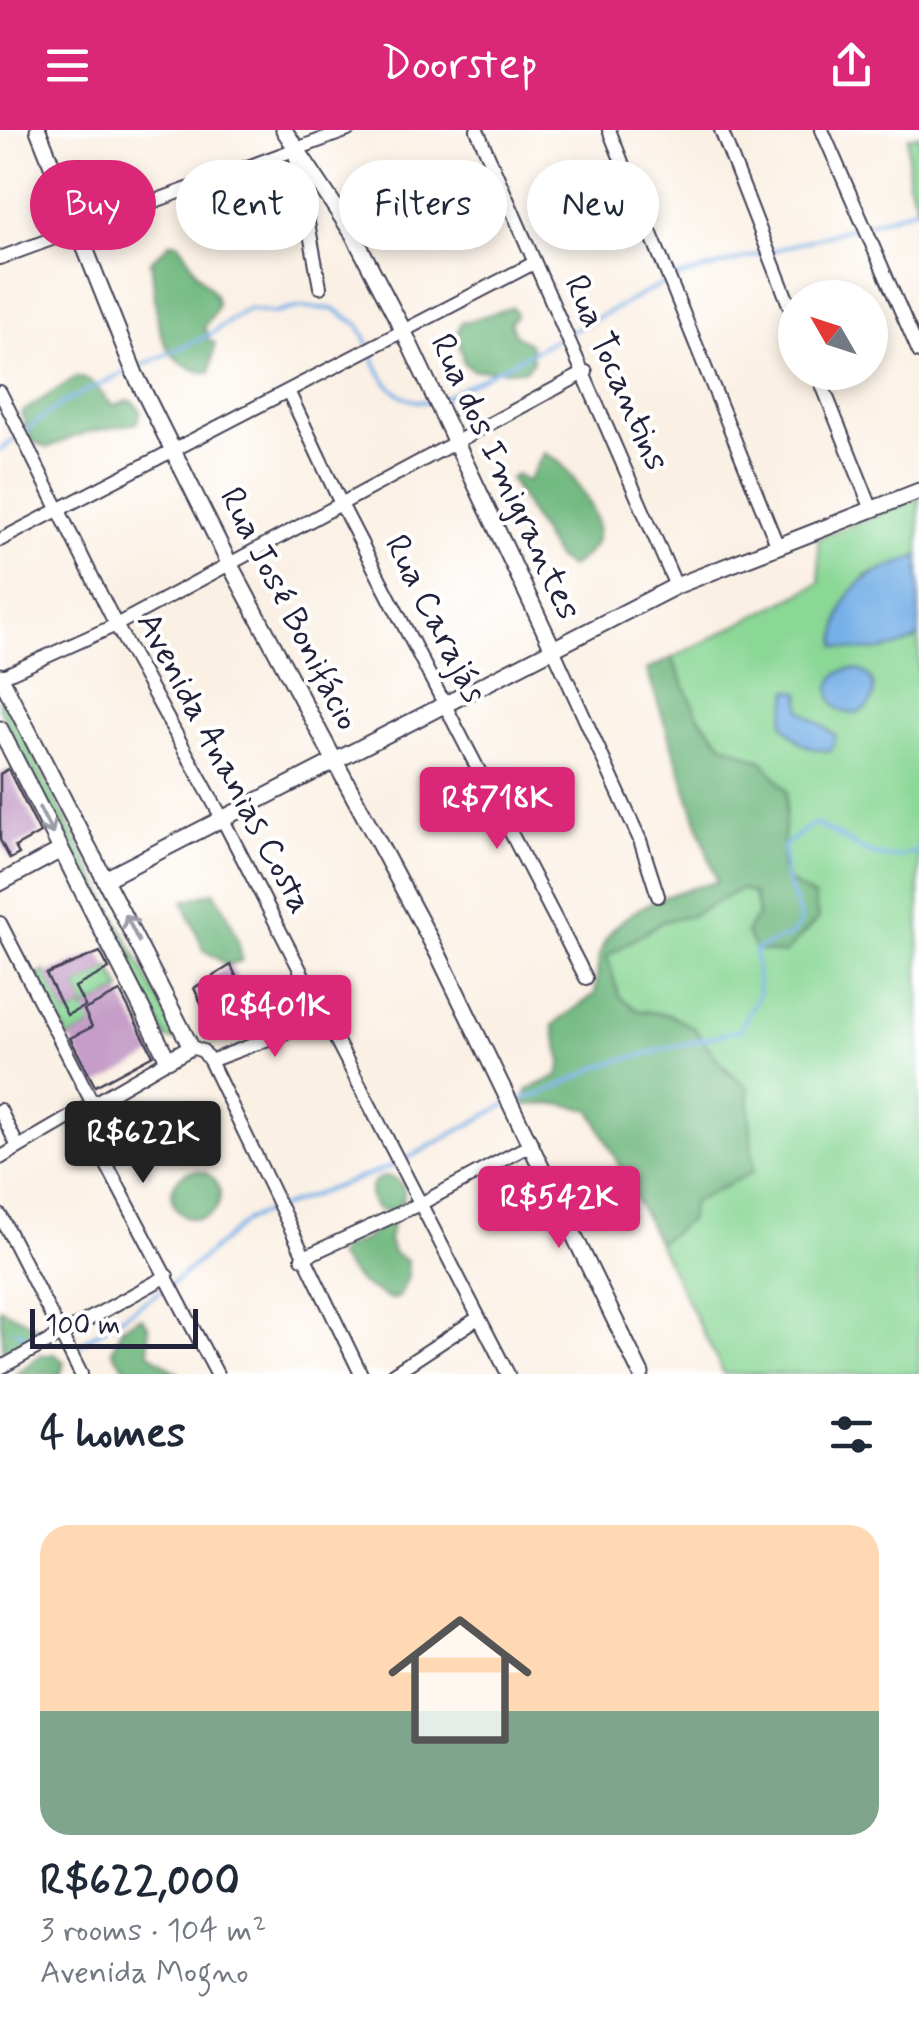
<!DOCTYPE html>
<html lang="en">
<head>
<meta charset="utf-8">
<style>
	body { margin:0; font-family:Mynerve,sans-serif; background:#f2f2f3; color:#1f2937; height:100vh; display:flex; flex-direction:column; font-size:38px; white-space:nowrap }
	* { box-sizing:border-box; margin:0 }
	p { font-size:32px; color:#747a83 }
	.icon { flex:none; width:55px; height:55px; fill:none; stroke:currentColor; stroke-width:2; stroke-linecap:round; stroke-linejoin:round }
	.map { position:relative; height:1244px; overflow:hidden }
	.panel { display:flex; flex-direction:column; background:#fff; flex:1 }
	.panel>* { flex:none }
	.hud { position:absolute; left:30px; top:30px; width:860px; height:90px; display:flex; gap:20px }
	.needle { width:65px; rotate:309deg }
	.buttons { position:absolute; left:778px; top:150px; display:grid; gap:20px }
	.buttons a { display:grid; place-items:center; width:110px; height:110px; border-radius:50%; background:#fff; box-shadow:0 5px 15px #0003; font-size:50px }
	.scale { position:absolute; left:30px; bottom:25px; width:168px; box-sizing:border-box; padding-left:10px; border:5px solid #22223b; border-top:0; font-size:28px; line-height:35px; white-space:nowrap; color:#22223b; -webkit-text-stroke:8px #fff; paint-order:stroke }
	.price { position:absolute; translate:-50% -85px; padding:0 22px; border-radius:10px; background:#db2777; color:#fff; font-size:32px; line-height:65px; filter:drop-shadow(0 2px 5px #0008) }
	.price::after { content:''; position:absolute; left:50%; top:60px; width:30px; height:22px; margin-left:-15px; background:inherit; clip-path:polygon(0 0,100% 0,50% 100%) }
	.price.active { background:#222; color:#fff }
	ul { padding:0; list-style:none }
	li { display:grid; align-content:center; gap:20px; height:530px; padding:0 40px }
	li span { display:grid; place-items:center; height:310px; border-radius:30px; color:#555 }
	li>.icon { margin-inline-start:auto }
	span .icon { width:180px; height:180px; fill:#fffc; stroke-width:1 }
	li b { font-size:42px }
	h2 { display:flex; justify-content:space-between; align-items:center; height:120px; padding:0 40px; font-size:42px }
	.chip { padding:0 35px; border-radius:45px; background:#fff; box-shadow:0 5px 15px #0003; font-size:35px; line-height:90px }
	.chip.active { background:#db2777; color:#fff }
	header { display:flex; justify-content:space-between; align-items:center; height:130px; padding:0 40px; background:#db2777; color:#fff; font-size:45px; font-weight:600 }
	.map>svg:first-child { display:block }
	.green { fill:#8ad796; stroke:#567c68; stroke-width:2.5 }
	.forest { fill:#6fb87f; stroke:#486d5d; stroke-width:2.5 }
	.water { fill:#76b0e7; stroke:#4c6991; stroke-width:2.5 }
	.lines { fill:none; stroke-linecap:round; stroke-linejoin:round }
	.stream { stroke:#76b0e7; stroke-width:4 }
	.building { fill:#c59dc8 }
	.minor-casing { stroke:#434154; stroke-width:16 }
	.tertiary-casing { stroke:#434154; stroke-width:19 }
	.minor { stroke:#fff; stroke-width:12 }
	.tertiary { stroke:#fff; stroke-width:15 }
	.oneway { stroke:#9c9ca7 }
	.labels { text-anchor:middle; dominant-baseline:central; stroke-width:8; stroke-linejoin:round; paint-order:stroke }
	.street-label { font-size:35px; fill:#22223b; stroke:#fff }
</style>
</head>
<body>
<header><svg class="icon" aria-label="menu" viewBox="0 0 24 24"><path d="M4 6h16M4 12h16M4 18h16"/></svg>Doorstep<svg class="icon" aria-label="share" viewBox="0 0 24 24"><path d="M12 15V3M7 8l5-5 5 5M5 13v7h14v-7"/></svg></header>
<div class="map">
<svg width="919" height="1244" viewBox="0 0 919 1244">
	<rect width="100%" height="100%" fill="#fff"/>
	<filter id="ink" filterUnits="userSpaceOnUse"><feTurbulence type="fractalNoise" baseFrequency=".01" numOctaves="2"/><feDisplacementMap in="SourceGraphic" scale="20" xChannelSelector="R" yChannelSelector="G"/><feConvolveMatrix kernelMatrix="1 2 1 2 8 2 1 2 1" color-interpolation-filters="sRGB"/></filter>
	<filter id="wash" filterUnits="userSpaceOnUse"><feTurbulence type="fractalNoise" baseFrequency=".0048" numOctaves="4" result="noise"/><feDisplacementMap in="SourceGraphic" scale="40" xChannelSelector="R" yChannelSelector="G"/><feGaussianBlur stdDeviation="2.25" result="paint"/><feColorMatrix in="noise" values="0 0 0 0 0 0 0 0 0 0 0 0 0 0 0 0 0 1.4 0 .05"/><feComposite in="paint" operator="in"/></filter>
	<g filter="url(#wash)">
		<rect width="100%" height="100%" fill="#fbf0e4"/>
		<g class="green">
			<polygon points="919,4 919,80 908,52 908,8"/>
			<polygon points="919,368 919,426 865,446 912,511 919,507 919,1244 724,1244 658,1113 689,1090 693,1072 727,1056 748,958 712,925 695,899 670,885 637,880 619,866 607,826 664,791 691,786 741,759 754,764 758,784 814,767 789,752 782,738 786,660 763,632 723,614 698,585 672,528 820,453 818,408"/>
			<polygon points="0,562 175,902 175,910 167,909 0,579"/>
			<polygon points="110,838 122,860 84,880 97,894 69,909 36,846 45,841 67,885 85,876 75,857"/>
		</g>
		<g class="forest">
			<path d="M 171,112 L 179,113 C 186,122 190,132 196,141 C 211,164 230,168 204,196 L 209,211 L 215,213 L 210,243 C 150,236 158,177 151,131 Z"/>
			<polygon points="513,177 516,185 510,192 515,205 530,214 533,231 525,240 473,240 464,233 457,206 461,193"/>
			<polygon points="76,247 91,251 113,276 130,270 141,280 137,293 84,303 47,318 32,311 21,283"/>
			<path d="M 544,323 C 562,331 568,341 579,357 C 601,389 609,414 570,437 L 556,428 L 510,349 L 516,344 L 527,352 Z"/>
			<path d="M 672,528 L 698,586 L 723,614 L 763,632 L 787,661 L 782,738 L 789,752 L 814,767 L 818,789 L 784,824 L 755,820 L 746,802 L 758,784 L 754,764 L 741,759 L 690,786 L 664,791 L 607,826 L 619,866 L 637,880 L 670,885 L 695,899 L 727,942 L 748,957 L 753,1042 L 693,1072 L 689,1090 L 658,1113 L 591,980 L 562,974 L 525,975 L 527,960 L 558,946 L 562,932 L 553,895 L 595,864 C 597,851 597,837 600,824 C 611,779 678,760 717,752 L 647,540 Z"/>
			<path d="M 214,762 C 224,774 243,815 241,831 L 227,835 L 204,820 L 183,771 Z"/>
			<circle cx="196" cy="1065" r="24"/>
			<circle cx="387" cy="1064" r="17"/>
			<polygon points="385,1092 392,1094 389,1110 393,1123 407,1131 408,1147 399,1167 390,1170 359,1152 337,1127 341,1119 364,1110"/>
			<polygon points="0,1178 34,1195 43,1208 4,1225"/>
			<polygon points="141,1187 148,1195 149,1223 179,1244 130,1244 112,1221 122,1197"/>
			<polygon points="54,1224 64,1232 61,1244 16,1244 40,1226"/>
		</g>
		<g class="water">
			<path d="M 919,426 L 919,507 C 893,522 864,524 836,516 C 840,451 864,447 919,426 Z"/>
			<circle cx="852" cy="561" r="22"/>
			<path d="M 789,560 L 800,562 L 801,580 L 836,606 L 831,621 C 807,620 796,612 783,593 Z"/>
		</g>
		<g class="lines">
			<g class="stream">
				<polyline points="868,94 919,77"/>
				<polyline points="772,121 859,96"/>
				<path d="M 372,223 C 379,249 401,276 431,271"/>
				<polyline points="136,238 209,205 247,179 274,183 299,177 333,179 359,195 368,214"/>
				<polyline points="441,269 672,149 763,123"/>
				<polyline points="24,302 62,273 127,241"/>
				<polyline points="0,320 16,308"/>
				<path d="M 513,971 L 540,965 L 606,934 L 740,900 L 759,864 L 755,820 L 792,805 L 801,790 L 785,746 L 784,716 L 813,694 C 851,706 876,743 919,720"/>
				<polyline points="403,1031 505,975"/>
				<polyline points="14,1200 36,1211"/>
				<polyline points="73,1219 173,1153 248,1089 395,1035"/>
			</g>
		</g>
		<g id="blocks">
			<g class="building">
				<polygon points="8,639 40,703 15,717 19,724 10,729 0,710 0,644"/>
				<polygon points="100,822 109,839 75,857 85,876 67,885 46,844"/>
				<polygon points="231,835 243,862 225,873 229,881 209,890 194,858"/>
				<polygon points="120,862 153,925 95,956 70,908 92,897 84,880"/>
			</g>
		</g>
	</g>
	<g filter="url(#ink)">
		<use href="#blocks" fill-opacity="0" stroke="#434154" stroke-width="2.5"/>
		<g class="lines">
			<g class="minor-casing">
				<g id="minor">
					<polyline points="477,0 676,456"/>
					<polyline points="609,0 778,417"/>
					<polyline points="721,0 795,190"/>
					<polyline points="822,0 919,222"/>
					<polyline points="294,18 320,157"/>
					<polyline points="0,128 348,0"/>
					<polyline points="817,242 872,380"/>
					<polyline points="0,262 116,495 222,688 508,1244"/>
					<polyline points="289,263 342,376 586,848"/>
					<polyline points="0,410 534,133"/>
					<polyline points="554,521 640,710 658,766"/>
					<polyline points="1,547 116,495 586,242"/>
					<polyline points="0,793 93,974"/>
					<polyline points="191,917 203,921 210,931 361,1244"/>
					<polyline points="210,931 324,888"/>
					<polyline points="0,980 18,1017"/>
					<polyline points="79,982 217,1244"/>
					<polyline points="0,1028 168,930"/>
					<polyline points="0,1085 81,1244"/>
					<polyline points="302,1128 422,1073 532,1014"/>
					<polyline points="0,1238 167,1146"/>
					<polyline points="393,1244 478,1188"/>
				</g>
			</g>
			<g class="tertiary-casing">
				<g id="tertiary">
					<polyline points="38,0 135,244 229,433 438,824 641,1244"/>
					<polyline points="284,0 353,104 402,198 554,521"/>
					<polyline points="0,546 191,917 168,930 0,599"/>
					<polyline points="107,748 676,456 919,361"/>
					<polyline points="0,753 61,720"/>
				</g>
			</g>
			<use href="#minor" class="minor"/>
			<use href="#tertiary" class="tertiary"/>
		</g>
		<defs><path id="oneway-shaft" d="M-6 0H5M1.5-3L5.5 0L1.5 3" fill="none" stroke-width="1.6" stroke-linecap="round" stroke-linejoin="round" transform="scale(2.5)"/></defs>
		<g class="oneway">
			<use href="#oneway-shaft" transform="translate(46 691) rotate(63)"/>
			<use href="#oneway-shaft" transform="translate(132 798) rotate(-116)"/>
		</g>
	</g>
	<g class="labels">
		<g class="street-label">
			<text transform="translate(616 243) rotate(66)">Rua Tocantins</text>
			<text transform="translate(505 347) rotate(65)">Rua dos Imigrantes</text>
			<text transform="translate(289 479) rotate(63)">Rua José Bonifácio</text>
			<text transform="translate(435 489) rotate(63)">Rua Carajás</text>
			<text transform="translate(224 633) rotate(62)">Avenida Ananias Costa</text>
		</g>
	</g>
</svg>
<div class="buttons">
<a><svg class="needle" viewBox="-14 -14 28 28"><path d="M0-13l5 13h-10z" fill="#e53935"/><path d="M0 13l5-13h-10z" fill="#747a83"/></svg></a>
</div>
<div class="scale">100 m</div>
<b class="price" style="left:497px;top:722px">R$718K</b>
<b class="price" style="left:275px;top:930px">R$401K</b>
<b class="price active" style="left:143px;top:1056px">R$622K</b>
<b class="price" style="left:559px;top:1121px">R$542K</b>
<div class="hud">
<a class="chip active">Buy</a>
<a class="chip">Rent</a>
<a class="chip">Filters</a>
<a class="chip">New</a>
</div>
</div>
<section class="panel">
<h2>4 homes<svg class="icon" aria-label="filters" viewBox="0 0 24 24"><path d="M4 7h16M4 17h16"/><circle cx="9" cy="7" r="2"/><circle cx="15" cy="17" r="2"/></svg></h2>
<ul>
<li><span style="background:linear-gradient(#ffd9b3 60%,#7fa58c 0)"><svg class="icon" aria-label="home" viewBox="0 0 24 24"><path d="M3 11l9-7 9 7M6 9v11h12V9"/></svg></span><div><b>R$622,000</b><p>3 rooms · 104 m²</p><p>Avenida Mogno</p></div></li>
</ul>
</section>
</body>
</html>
